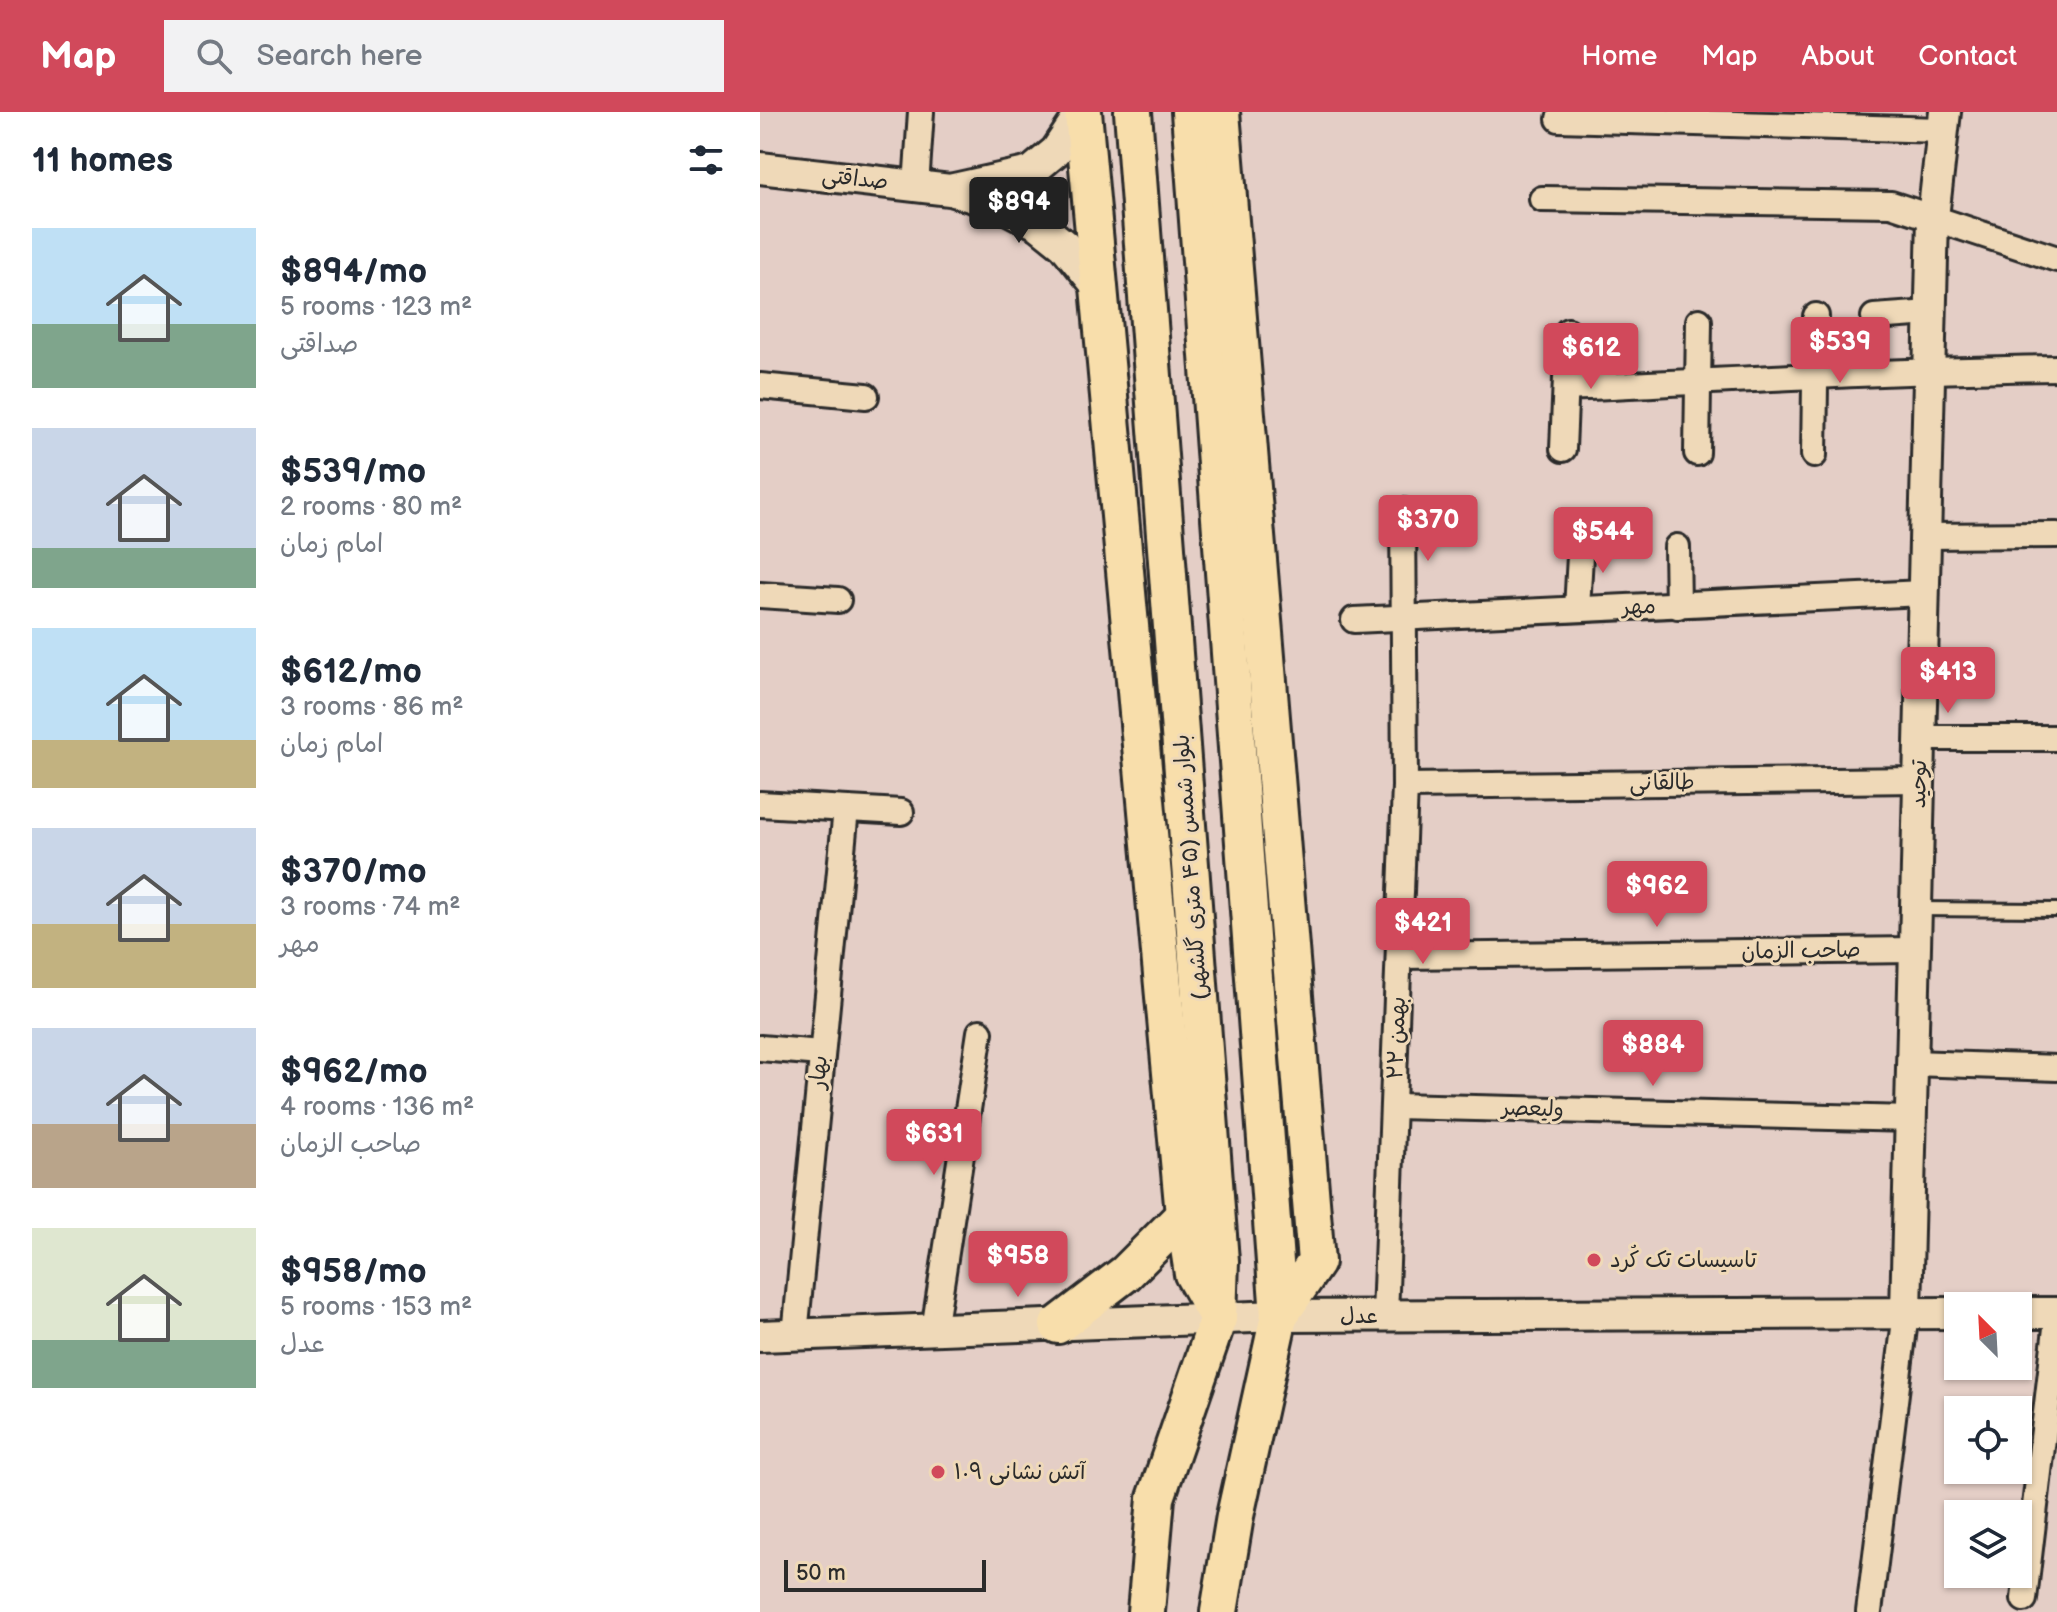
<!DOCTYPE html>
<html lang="en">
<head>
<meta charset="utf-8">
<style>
	body { margin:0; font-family:"Balsamiq Sans","Playpen Sans Arabic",sans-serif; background:#f2f2f3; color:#1f2937; height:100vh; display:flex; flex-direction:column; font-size:30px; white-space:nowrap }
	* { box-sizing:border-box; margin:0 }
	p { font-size:26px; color:#747a83 }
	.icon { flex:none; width:44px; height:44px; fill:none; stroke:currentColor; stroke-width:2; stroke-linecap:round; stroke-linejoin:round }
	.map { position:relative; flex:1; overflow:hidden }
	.details { display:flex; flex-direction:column; background:#fff; width:760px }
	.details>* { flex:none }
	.needle { width:52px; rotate:336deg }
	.fabs { position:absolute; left:1184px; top:1180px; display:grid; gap:16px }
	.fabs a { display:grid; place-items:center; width:88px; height:88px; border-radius:0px; background:#fff; box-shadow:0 2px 6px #0004; font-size:40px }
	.scale { position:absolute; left:24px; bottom:20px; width:202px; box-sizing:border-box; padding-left:8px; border:4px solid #2b2b2b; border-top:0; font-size:22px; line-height:28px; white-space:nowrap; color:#2b2b2b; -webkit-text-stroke:6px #efd9b8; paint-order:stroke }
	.price { position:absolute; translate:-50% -68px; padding:0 18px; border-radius:8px; background:#d1495b; color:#fff; font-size:26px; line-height:52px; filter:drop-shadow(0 2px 4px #0008) }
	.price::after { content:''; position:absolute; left:50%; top:48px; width:24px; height:18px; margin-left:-12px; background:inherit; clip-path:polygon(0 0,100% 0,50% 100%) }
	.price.selected { background:#222; color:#fff }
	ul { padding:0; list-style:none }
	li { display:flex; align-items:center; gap:24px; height:200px; padding:0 32px }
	li span { display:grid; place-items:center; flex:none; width:224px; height:160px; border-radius:0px; color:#555 }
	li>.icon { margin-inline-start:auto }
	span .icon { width:96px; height:96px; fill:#fffc; stroke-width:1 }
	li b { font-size:34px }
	h2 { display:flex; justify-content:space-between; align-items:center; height:96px; padding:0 32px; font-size:34px }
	header { display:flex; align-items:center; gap:48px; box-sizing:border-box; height:112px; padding:0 40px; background:#d1495b; color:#fff }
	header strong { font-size:38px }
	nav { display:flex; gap:44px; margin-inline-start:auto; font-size:28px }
	.search { width:560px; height:72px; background:#f2f2f3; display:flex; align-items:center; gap:20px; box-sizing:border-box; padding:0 28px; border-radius:0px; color:#747a83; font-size:30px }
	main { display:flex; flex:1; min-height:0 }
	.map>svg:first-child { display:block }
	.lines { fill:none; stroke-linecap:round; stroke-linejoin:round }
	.service-casing { stroke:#2b2b2b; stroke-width:18 }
	.minor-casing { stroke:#2b2b2b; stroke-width:30 }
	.tertiary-casing { stroke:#2b2b2b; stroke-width:36 }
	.primary-casing { stroke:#2b2b2b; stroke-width:42 }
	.service { stroke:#efd9b8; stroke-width:12 }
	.minor { stroke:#efd9b8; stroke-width:24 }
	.tertiary { stroke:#efd9b8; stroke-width:30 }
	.primary { stroke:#f8deab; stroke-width:36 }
	.poi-dot { fill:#d1495b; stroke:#efd9b8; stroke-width:3 }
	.labels { text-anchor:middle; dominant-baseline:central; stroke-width:6; stroke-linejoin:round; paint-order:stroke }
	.street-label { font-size:22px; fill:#2b2b2b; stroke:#efd9b8 }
	.poi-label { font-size:22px; fill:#2b2b2b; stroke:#efd9b8; text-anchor:start }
</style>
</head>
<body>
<header>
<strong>Map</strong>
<div class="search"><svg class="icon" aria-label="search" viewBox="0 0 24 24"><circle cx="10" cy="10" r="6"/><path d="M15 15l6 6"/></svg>Search here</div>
<nav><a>Home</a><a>Map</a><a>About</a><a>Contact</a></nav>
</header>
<main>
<section class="details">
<h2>11 homes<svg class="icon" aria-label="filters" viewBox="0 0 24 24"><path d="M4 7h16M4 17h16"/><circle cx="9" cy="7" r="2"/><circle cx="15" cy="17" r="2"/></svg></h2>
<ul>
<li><span style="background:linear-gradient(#bfe0f5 60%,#7fa58c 0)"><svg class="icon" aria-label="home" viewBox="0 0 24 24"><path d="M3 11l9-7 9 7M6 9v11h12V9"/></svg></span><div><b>$894/mo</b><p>5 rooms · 123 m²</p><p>صداقتی</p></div></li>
<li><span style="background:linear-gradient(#c9d6e8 75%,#7fa58c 0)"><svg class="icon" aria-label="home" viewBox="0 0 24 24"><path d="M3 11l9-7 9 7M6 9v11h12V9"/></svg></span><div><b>$539/mo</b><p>2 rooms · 80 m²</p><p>امام زمان</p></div></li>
<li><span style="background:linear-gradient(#bfe0f5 70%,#c2b280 0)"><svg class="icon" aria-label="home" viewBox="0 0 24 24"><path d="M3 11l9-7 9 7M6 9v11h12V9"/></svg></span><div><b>$612/mo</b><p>3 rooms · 86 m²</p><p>امام زمان</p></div></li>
<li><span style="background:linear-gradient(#c9d6e8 60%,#c2b280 0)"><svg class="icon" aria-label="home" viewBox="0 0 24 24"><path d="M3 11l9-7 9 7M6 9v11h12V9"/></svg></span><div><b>$370/mo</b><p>3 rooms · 74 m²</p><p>مهر</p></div></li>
<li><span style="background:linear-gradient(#c9d6e8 60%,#b9a48a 0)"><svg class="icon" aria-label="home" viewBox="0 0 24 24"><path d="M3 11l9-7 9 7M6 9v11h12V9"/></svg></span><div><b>$962/mo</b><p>4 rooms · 136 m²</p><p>صاحب الزمان</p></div></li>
<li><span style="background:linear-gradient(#dfe7d0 70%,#7fa58c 0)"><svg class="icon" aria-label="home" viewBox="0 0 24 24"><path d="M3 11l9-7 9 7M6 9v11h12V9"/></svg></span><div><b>$958/mo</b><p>5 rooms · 153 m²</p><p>عدل</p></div></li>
</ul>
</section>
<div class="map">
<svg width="1297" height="1500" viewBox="0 0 1297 1500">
	<rect width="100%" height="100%" fill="#e4cec6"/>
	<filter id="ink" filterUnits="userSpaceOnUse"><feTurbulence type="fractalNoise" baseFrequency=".0125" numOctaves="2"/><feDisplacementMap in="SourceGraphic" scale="16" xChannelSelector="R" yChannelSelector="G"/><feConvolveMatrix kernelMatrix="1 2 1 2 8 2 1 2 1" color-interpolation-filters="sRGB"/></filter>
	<g filter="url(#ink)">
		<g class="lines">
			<g class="service-casing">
				<polyline id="service" points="1156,797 1297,798"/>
			</g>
			<g class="minor-casing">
				<g id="minor">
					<polyline points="799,7 1181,18"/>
					<polyline points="156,74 161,0"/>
					<polyline points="782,87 1131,92 1297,147"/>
					<polyline points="1114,205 1170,201"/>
					<polyline points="0,274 106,284"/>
					<path d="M 807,276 C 970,269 1133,258 1297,256"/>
					<polyline points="803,337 808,219"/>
					<polyline points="937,341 939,209"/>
					<polyline points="1054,343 1056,204"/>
					<polyline points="1165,424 1297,423"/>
					<polyline points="917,435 918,494"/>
					<polyline points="0,483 78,488"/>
					<polyline points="817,497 821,426"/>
					<polyline points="594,508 1163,481"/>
					<polyline points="1160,626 1297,626"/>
					<polyline points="645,674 1159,668"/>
					<polyline points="0,692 141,700"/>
					<polyline points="640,844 1155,838"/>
					<polyline points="0,936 61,941"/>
					<polyline points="1152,951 1297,956"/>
					<polyline points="635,994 1151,1007"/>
					<polyline points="625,1204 645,674 643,399"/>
					<polyline points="174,1218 220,920"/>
					<polyline points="35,1223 86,697"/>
					<polyline points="1264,1487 1297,1208"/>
					<polyline points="1109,1500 1146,1200"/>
				</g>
			</g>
			<g class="tertiary-casing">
				<g id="tertiary">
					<polyline points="0,56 190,78 243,94 279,113 304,133 338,175"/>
					<polyline points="194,77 271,60 296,39 322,0"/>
					<polyline points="1146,1200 1173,105 1185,0"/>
					<polyline points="1258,1201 1297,1201"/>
					<polyline points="0,1224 519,1204 1198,1201"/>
				</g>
			</g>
			<g class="primary-casing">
				<g id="primary">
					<polyline points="323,0 424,1103 433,1162 458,1206"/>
					<polyline points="373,0 460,1149 458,1206 396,1386 386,1500"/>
					<polyline points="430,0 519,1204 475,1404 459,1500"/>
					<polyline points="461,0 556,1150 519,1204"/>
					<polyline points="298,1213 366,1161 424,1103"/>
				</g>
			</g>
			<use href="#service" class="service"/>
			<use href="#minor" class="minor"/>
			<use href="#tertiary" class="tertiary"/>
			<use href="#primary" class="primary"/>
		</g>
	</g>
	<g class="poi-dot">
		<circle cx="834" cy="1148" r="8"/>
		<circle cx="178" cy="1360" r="8"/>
	</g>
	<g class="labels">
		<g class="street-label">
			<text transform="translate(95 67) rotate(6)">صداقتی</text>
			<text transform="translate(879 495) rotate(-2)">مهر</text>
			<text transform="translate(902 671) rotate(-1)">طالقانی</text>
			<text transform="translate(1159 672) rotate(-89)">توحید</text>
			<text transform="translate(431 755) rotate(-94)">بلوار شمس (۴۵ متری گلشهر)</text>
			<text transform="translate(1041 839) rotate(-1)">صاحب الزمان</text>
			<text transform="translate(637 926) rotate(-88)">۲۲ بهمن</text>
			<text transform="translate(59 960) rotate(-85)">بهار</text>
			<text transform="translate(773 997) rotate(2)">ولیعصر</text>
			<text x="599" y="1204">عدل</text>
		</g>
		<g class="poi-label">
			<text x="850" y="1148">تاسیسات تک کُرد</text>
			<text x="194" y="1360">آتش نشانی ۱۰۹</text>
		</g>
	</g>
</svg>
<div class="fabs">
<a><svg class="needle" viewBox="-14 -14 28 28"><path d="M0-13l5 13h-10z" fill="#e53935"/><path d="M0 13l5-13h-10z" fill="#747a83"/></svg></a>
<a><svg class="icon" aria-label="locate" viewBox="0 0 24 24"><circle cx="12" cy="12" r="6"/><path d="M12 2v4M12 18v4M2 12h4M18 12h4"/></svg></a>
<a><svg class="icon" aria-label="layers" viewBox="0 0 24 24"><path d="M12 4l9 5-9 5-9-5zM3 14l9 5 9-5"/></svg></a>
</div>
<div class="scale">50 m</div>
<b class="price selected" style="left:259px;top:133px">$894</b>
<b class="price" style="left:1080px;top:273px">$539</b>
<b class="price" style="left:831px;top:279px">$612</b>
<b class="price" style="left:668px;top:451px">$370</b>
<b class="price" style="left:843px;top:463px">$544</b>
<b class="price" style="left:1188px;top:603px">$413</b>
<b class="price" style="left:897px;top:817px">$962</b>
<b class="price" style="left:663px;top:854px">$421</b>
<b class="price" style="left:893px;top:976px">$884</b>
<b class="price" style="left:174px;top:1065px">$631</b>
<b class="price" style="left:258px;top:1187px">$958</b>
</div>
</main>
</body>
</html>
